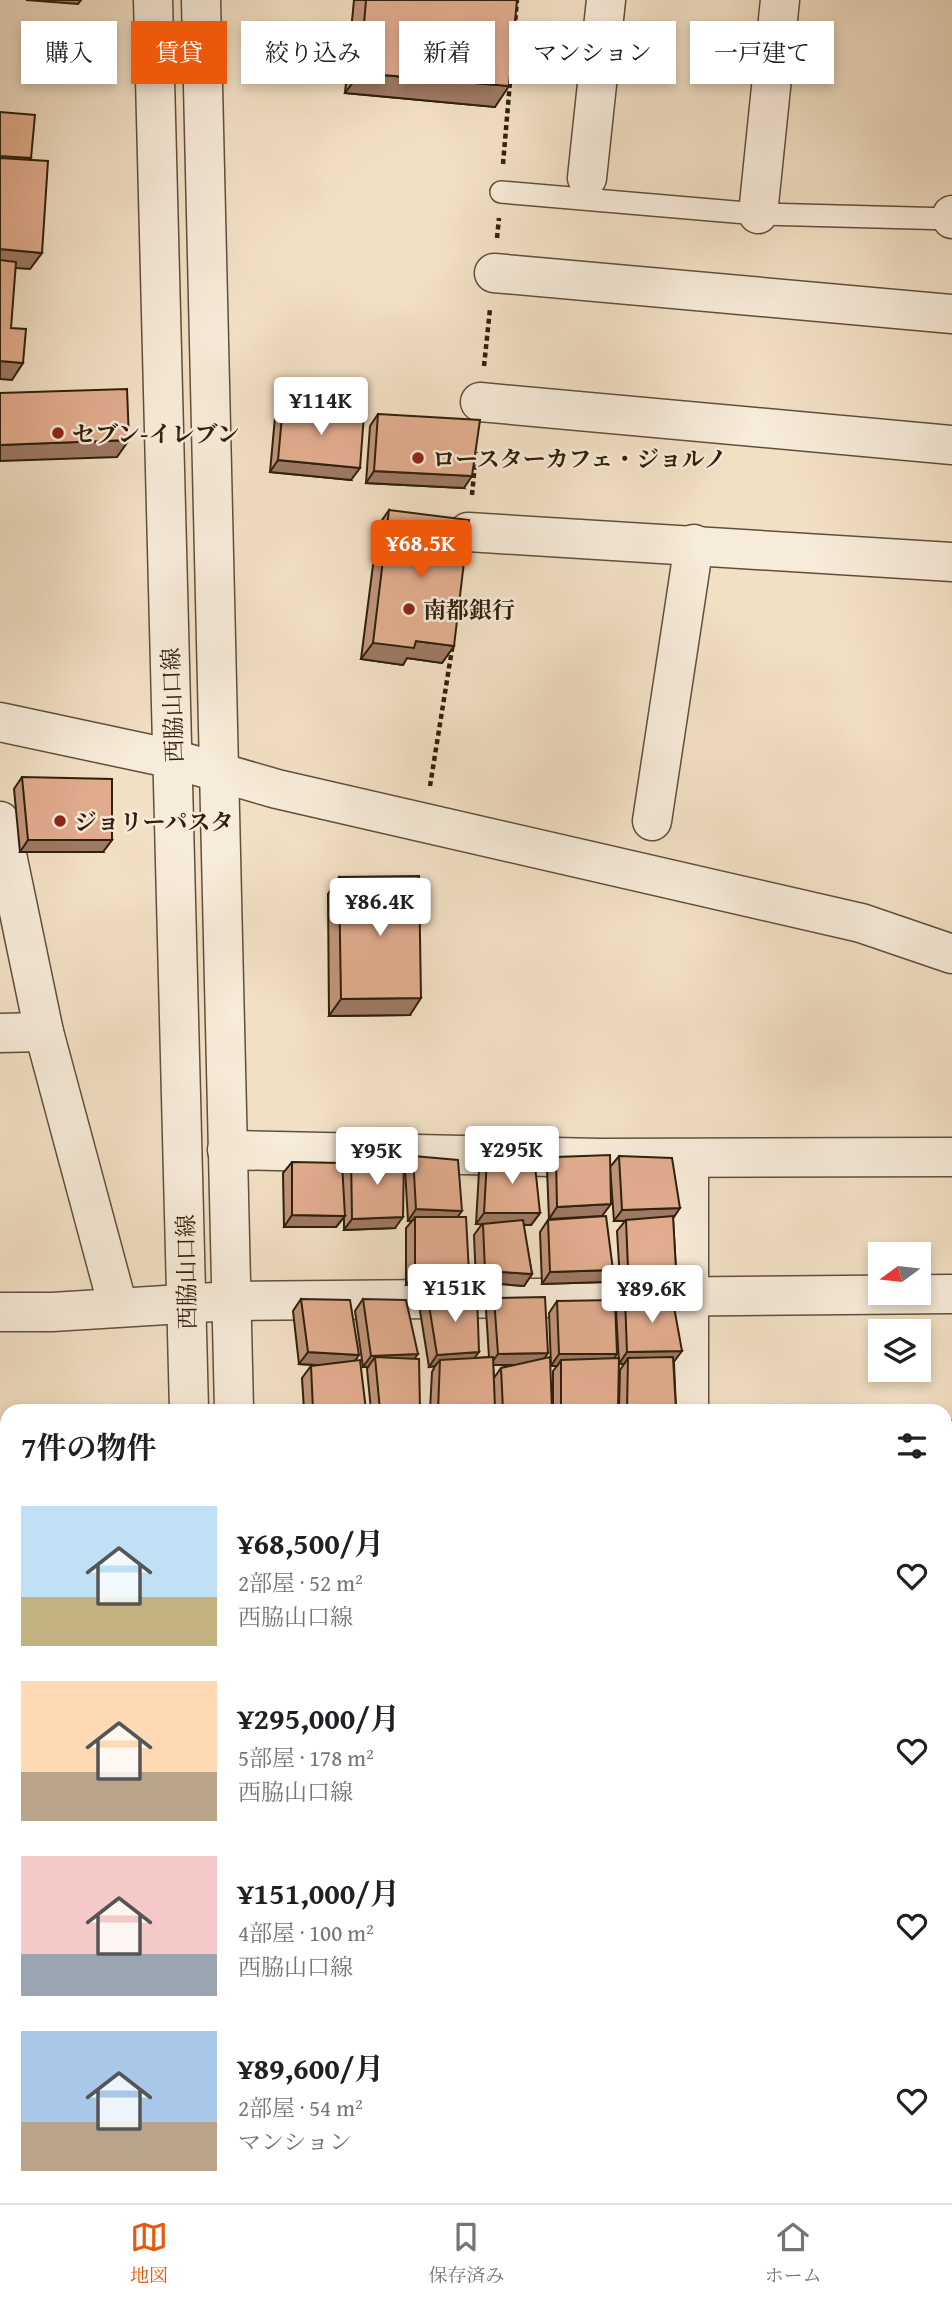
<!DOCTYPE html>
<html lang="ja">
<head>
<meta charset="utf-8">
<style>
	body { margin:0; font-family:"Gentium Book Plus","Noto Serif JP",serif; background:#f6f6f6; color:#202124; height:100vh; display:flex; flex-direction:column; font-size:26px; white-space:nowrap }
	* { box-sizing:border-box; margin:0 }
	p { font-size:23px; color:#757577 }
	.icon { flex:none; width:38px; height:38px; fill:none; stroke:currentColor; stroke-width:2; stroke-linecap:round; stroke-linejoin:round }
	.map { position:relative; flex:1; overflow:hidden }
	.side { position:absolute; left:0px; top:1404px; width:952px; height:800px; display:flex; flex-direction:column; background:#fff; border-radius:21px 21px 0 0; box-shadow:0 4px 10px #0003 }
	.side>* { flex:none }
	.top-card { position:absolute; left:21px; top:21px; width:910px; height:63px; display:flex; gap:14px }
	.needle { width:46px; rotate:255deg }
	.fabs { position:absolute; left:868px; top:1242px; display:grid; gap:14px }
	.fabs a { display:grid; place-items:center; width:63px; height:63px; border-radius:0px; background:#fff; box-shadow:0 4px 10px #0003; font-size:35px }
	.price { position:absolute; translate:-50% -60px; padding:0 16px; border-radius:7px; background:#fff; color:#222; font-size:23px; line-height:46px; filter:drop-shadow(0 2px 4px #0008) }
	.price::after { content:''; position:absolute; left:50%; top:42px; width:21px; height:16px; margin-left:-10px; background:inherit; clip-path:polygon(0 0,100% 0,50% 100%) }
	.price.selected { background:#ea580c; color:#fff }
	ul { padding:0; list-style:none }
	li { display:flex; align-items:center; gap:21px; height:175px; padding:0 21px }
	li span { display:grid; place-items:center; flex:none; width:196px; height:140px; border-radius:0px; color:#555 }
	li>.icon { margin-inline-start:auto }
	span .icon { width:84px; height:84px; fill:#fffc; stroke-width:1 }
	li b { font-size:30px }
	h2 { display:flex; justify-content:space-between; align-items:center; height:84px; padding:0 21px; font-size:30px }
	.tag { padding:0 24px; border-radius:0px; background:#fff; box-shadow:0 4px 10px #0003; font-size:24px; line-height:63px }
	.tag.selected { background:#ea580c; color:#fff }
	.tab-bar { display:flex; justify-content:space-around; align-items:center; height:98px; border-top:2px solid #e0e0e0; background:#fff; font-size:19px; color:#757577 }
	.tab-bar a { display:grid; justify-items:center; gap:4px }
	.tab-bar .selected { color:#ea580c }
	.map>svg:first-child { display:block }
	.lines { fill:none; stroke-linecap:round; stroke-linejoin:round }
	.service-casing { stroke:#60503a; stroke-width:24 }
	.minor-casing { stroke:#60503a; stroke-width:41 }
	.tertiary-casing { stroke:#60503a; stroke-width:41 }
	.path { stroke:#30200c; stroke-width:4.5; stroke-dasharray:5 3.5; stroke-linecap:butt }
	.service { stroke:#f7ebd9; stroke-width:21 }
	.minor { stroke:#f7ebd9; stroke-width:38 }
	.tertiary { stroke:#f7ebd9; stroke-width:38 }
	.wall { fill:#c2957b; stroke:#30200c; stroke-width:2; fill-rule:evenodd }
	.shaded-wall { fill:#9e7964; stroke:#30200c; stroke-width:2 }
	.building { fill:#e2ad8f; stroke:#30200c; stroke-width:2 }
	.poi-dot { fill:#8f2418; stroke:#f7ebd9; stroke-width:2.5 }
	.labels { text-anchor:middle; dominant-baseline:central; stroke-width:5; stroke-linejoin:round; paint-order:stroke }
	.poi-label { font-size:23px; font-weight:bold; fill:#30200c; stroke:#f7ebd9; text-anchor:start }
	.street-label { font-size:23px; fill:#30200c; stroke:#f7ebd9 }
</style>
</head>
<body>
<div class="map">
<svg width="952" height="2203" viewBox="0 0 952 2203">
	<rect width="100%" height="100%" fill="#f2e0c5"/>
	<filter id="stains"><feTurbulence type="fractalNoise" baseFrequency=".00286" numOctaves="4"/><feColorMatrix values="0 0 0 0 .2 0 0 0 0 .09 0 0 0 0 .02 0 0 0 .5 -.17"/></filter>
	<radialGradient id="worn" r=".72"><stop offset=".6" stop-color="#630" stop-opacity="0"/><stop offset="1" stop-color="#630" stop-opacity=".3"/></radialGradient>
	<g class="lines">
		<g class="service-casing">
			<polyline id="service" points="501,192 758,214 952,219"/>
		</g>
		<g class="minor-casing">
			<g id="minor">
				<polyline points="587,178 606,0"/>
				<polyline points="758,214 780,0"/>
				<polyline points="952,219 952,215"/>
				<polyline points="494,273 952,314"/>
				<polyline points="480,402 952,445"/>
				<polyline points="468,532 952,562"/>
				<polyline points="0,722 173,759 277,789 861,923 952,954"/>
				<polyline points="0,821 44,1032 118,1307"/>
				<polyline points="652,821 694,544"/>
				<polyline points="0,1033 44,1032"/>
				<polyline points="227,1150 600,1158 952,1157"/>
				<polyline points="689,1159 689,1410"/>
				<polyline points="0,1312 52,1312 231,1301 952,1294"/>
				<polyline points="945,1440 952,1440"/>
				<polyline points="945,1575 952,1575"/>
				<polyline points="0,1641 7,1641"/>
				<polyline points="945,1728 952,1728"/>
				<polyline points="945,1868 952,1868"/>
				<polyline points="945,2008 952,2008"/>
				<polyline points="0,2057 7,2057"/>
				<polyline points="945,2152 952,2152"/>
				<polyline points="0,2198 131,2203"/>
				<polyline points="686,2203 686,2196"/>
			</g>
		</g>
		<g class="tertiary-casing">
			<g id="tertiary">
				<polyline points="153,0 189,1410"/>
				<polyline points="201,0 234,1410"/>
				<polyline points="202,2196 203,2203"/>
				<polyline points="247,2196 247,2203"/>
			</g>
		</g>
		<g class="path">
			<polyline points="503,164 517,0"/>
			<polyline points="497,238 499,218"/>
			<polyline points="484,366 490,309"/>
			<polyline points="472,495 476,452"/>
			<polyline points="430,786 453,643"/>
		</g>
		<use href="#service" class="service"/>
		<use href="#minor" class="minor"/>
		<use href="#tertiary" class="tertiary"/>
	</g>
	<g class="wall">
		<polygon points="354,0 517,0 495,107 345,93"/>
		<polygon points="283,405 351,480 270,472 275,417"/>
		<polygon points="378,414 464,488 366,483 370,426"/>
		<polygon points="389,510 454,646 442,663 407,658 403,665 361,659 378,526"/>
		<polygon points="22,777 103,852 20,852 14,789"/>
		<polygon points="339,877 410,1015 329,1016 328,894"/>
		<polygon points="351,1156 395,1228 344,1230 344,1217 336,1227 284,1227 283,1173 292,1162 342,1168"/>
		<polygon points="413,1156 458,1217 461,1284 406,1285 406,1228 412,1221 408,1221 405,1168"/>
		<polygon points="619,1156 673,1219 676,1270 668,1282 620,1281 617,1231 625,1221 614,1221 610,1167"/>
		<polygon points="556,1157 602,1216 549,1219 547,1169"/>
		<polygon points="487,1159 540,1213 531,1225 523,1225 532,1274 524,1286 476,1282 474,1235 482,1224 476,1224 479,1171"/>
		<polygon points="548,1220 613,1270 605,1282 542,1284 540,1232"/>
		<path d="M 494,1298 L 545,1358 L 552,1410 L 494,1410 L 494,1409 L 493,1410 L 430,1410 L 432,1372 L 435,1366 L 429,1367 L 420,1311 L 428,1299 L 475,1358 L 489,1357 L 486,1310 ZM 493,1365 L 513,1365 L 501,1368 L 494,1378 Z"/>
		<polygon points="625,1298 674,1363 676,1410 619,1410 620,1370 624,1364 619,1364 616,1310"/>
		<polygon points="301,1299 355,1361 366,1410 304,1410 302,1378 311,1366 319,1365 299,1364 293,1311"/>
		<polygon points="363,1299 414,1359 420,1410 371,1410 367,1369 368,1367 363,1367 355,1311"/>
		<polygon points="557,1301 614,1358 618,1410 553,1410 553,1371 557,1366 551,1366 549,1313"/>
		<polygon points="341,2196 404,2196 403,2203 341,2203"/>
		<polygon points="407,2196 466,2196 467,2203 408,2203"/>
		<rect x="473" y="2196" width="63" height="7"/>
		<rect x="540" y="2196" width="76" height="7"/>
		<polygon points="617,2196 680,2196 676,2203 617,2203"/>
	</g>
	<g class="shaded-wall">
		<polygon points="26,0 81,0 78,4"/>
		<polygon points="360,73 509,86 495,107 345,93"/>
		<polygon points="0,156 31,158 23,170 0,168"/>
		<polygon points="0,249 42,253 30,269 0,267"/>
		<polygon points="0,361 23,363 12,380 0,379"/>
		<polygon points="129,440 117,457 0,461 0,445"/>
		<polygon points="278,460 360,468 351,480 270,472"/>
		<polygon points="374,471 472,476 464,488 366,483"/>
		<polygon points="416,641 454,646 442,663 407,658 403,665 361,659 373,643"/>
		<polygon points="28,840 112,840 103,852 20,852"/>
		<polygon points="421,998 410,1015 329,1016 341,999"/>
		<polygon points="611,1204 602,1216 549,1219 557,1207"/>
		<polygon points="680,1208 672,1220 614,1221 622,1210"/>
		<polygon points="416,1209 462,1211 453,1223 415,1217 412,1221 408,1221"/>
		<polygon points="484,1213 540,1213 531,1225 476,1224"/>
		<polygon points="292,1215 345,1216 336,1227 284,1227"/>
		<polygon points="403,1217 395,1228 344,1230 352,1219"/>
		<polygon points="628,1269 676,1270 668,1282 620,1281"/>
		<polygon points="613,1270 605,1282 542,1284 550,1272"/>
		<polygon points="485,1271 532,1274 524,1286 476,1282"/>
		<polygon points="415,1273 469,1273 461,1284 406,1285"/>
		<polygon points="682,1351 673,1363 628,1358 624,1364 619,1364 627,1352"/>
		<polygon points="308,1352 359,1355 351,1367 299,1364"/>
		<polygon points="479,1352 470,1364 440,1360 435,1366 429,1367 437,1355"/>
		<polygon points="548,1353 540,1365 490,1365 498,1354"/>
		<polygon points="418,1354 409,1366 375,1357 368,1367 363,1367 371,1356"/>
		<polygon points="559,1354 617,1354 609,1366 561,1360 557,1366 551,1366"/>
		<polygon points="495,1408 493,1410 438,1410"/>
		<rect x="0" y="1947" width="7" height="21"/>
		<polygon points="680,2196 676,2203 626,2203 627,2201"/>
	</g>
	<g class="building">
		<polygon points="366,0 517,0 509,86 360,73"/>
		<polygon points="0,112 35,115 31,158 0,156"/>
		<polygon points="0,158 48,161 42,253 0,249"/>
		<polygon points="0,260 16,262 11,328 26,329 23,363 0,361"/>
		<polygon points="127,389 129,440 0,445 0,393"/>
		<polygon points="283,405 364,414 360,468 278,460"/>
		<polygon points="378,414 480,420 472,476 374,471"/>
		<polygon points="389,510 469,520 454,646 416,641 414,648 373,643"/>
		<polygon points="22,777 112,779 112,840 28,840"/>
		<polygon points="419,876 421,998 341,999 339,877"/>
		<polygon points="610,1155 611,1204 557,1207 556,1157"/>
		<polygon points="351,1156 404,1158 403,1217 352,1219"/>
		<polygon points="413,1156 458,1160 462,1211 416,1209"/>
		<polygon points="534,1156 540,1213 484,1213 487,1159"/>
		<polygon points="619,1156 672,1158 680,1208 622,1210"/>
		<polygon points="292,1162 342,1163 345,1216 292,1215"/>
		<polygon points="606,1216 613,1270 550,1272 548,1220"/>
		<polygon points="673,1216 676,1270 628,1269 626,1220"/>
		<polygon points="415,1217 466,1217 469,1273 415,1273"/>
		<polygon points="523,1220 532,1274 485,1271 483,1224"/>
		<polygon points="477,1294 479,1352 437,1355 428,1299"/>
		<polygon points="672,1296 682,1351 627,1352 625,1298"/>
		<polygon points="545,1297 548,1353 498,1354 494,1298"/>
		<polygon points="301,1299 350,1300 359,1355 308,1352"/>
		<polygon points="363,1299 406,1300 418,1354 371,1356"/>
		<polygon points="615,1300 617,1354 559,1354 557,1301"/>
		<polygon points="375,1357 419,1359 420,1410 380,1410"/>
		<polygon points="493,1357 495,1408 438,1410 440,1360"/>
		<polygon points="550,1357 552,1410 503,1410 501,1368"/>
		<polygon points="673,1357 676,1410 627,1410 628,1358"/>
		<polygon points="619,1358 618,1410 561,1410 561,1360"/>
		<polygon points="360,1360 366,1410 313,1410 311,1366"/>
		<polygon points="7,1717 7,1947 0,1947 0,1718"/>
		<polygon points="350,2196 404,2196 404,2202 350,2203"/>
		<polygon points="416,2196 466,2196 467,2203 416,2203"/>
		<rect x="482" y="2196" width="54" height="7"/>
		<rect x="548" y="2196" width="68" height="7"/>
		<polygon points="626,2196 680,2196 627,2201"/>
	</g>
	<g class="poi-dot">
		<circle cx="58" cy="433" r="7"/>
		<circle cx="418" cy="458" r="7"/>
		<circle cx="409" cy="609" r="7"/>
		<circle cx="60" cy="821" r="7"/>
	</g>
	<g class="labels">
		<g class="poi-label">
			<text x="72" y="433">セブン-イレブン</text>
			<text x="432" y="458">ロースターカフェ・ジョルノ</text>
			<text x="423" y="609">南都銀行</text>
			<text x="74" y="821">ジョリーパスタ</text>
		</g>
		<g class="street-label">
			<text transform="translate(172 705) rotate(-92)">西脇山口線</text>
			<text transform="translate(186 1272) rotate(-91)">西脇山口線</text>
		</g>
	</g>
	<rect width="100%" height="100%" filter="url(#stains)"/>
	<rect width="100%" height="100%" fill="url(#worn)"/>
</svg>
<div class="fabs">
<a><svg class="needle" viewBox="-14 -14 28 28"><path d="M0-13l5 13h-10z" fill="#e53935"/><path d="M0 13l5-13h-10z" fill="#757577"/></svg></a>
<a><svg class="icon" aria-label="layers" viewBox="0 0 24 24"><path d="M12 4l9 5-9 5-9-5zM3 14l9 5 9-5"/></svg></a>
</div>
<b class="price" style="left:321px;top:437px">¥114K</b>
<b class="price selected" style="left:421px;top:580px">¥68.5K</b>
<b class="price" style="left:380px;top:938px">¥86.4K</b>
<b class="price" style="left:512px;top:1186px">¥295K</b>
<b class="price" style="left:377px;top:1187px">¥95K</b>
<b class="price" style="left:455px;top:1324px">¥151K</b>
<b class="price" style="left:652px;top:1325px">¥89.6K</b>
<div class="top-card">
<a class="tag">購入</a>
<a class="tag selected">賃貸</a>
<a class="tag">絞り込み</a>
<a class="tag">新着</a>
<a class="tag">マンション</a>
<a class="tag">一戸建て</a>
</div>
<section class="side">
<h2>7件の物件<svg class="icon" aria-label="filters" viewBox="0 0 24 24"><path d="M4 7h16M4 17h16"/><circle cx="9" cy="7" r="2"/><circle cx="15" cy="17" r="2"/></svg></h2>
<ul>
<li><span style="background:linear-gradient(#bfe0f5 65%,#c2b280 0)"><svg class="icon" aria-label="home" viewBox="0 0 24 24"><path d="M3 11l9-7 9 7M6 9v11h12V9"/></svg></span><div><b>¥68,500/月</b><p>2部屋 · 52 m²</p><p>西脇山口線</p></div><svg class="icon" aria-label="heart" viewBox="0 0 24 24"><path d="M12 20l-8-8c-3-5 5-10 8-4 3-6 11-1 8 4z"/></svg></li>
<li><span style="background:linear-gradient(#ffd9b3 65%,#b9a48a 0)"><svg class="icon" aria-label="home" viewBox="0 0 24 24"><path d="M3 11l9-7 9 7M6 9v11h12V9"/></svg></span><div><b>¥295,000/月</b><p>5部屋 · 178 m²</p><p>西脇山口線</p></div><svg class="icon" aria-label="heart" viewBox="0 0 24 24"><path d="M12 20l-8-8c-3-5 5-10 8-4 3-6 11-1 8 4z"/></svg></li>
<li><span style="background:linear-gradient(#f6c9c9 70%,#9aa5b1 0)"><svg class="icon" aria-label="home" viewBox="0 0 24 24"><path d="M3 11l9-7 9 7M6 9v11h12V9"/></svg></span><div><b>¥151,000/月</b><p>4部屋 · 100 m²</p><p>西脇山口線</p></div><svg class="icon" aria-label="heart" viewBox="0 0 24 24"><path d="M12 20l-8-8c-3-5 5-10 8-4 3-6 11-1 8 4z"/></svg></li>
<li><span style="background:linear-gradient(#a9c7e8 65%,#b9a48a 0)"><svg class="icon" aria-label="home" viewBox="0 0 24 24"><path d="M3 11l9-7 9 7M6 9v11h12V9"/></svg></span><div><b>¥89,600/月</b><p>2部屋 · 54 m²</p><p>マンション</p></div><svg class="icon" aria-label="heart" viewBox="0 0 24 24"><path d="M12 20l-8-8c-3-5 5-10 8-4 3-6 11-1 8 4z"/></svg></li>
</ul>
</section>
</div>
<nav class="tab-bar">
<a class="selected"><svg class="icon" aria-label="map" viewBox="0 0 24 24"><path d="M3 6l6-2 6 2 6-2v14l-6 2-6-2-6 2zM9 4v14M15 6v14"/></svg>地図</a>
<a><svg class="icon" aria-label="saved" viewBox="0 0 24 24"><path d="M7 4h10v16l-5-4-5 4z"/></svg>保存済み</a>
<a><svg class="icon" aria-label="home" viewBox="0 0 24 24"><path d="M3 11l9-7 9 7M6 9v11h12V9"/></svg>ホーム</a>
</nav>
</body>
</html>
